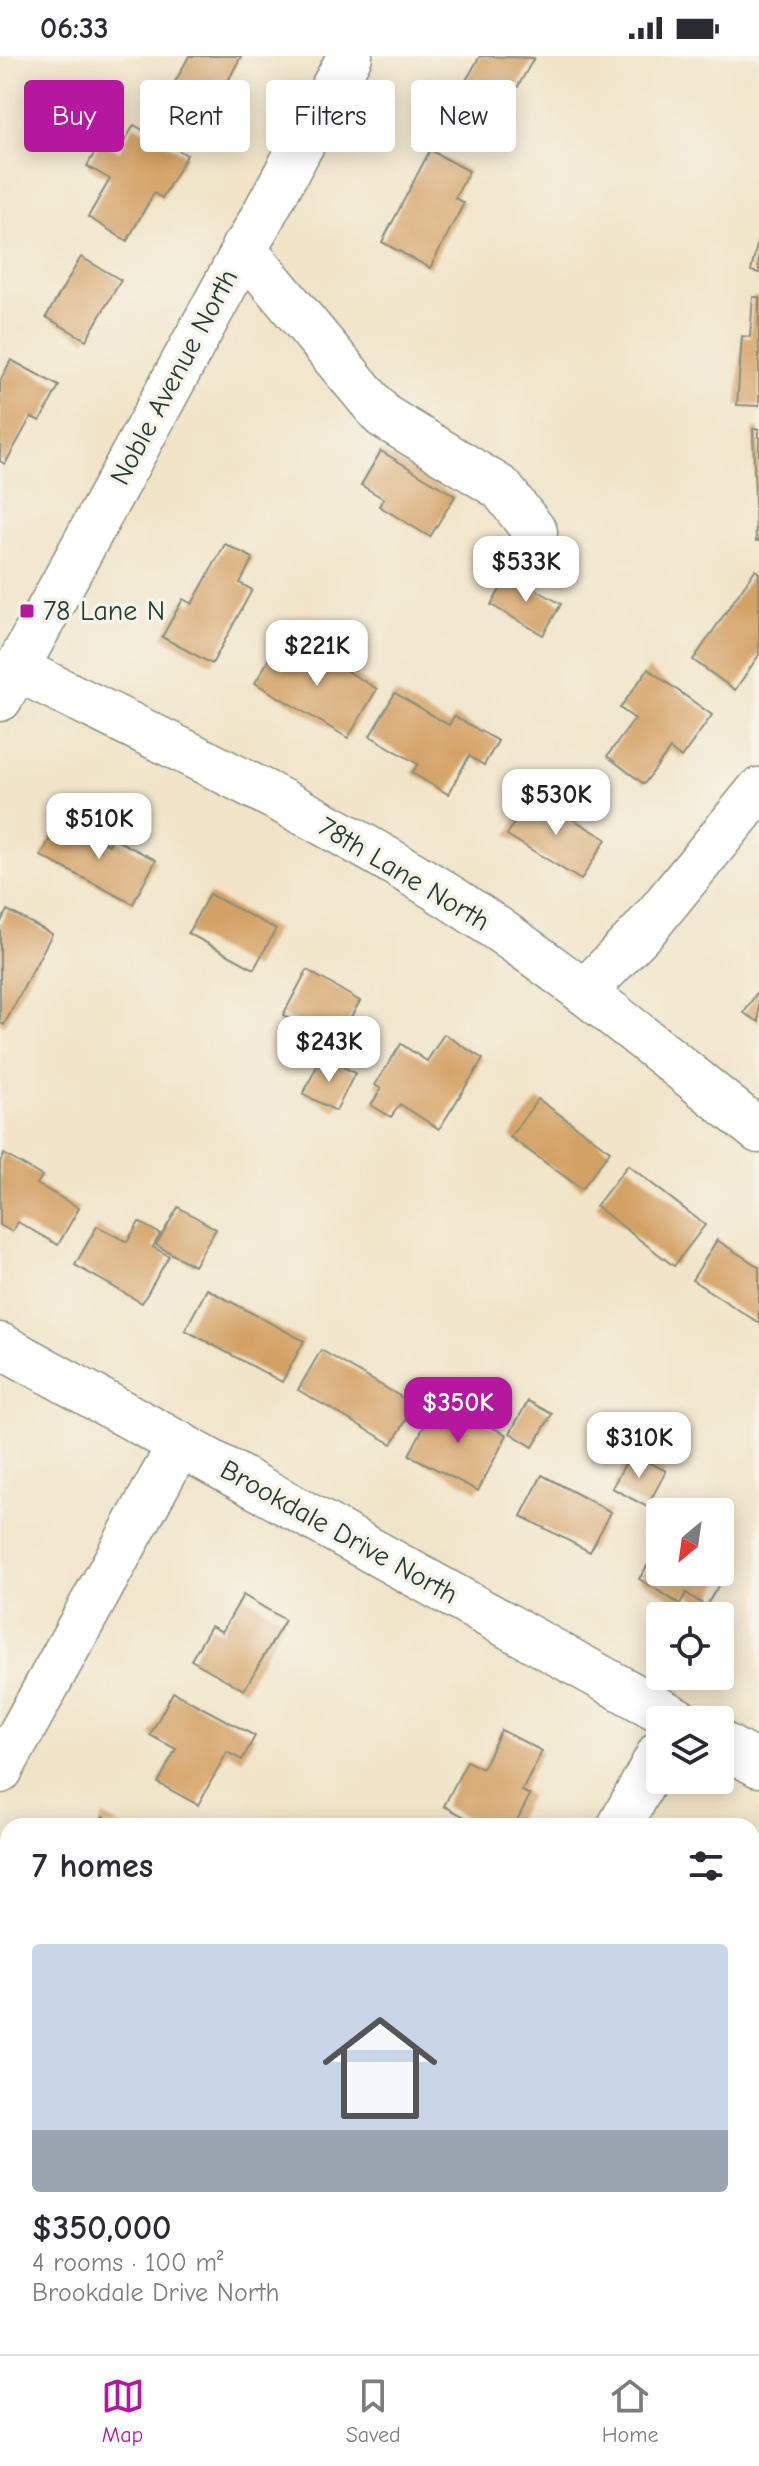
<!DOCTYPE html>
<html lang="en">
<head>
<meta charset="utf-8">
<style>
	body { margin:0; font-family:"Comic Neue",sans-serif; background:#f7f7f7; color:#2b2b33; height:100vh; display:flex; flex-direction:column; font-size:30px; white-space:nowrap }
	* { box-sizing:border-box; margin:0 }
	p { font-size:26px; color:#7c7c81 }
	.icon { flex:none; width:44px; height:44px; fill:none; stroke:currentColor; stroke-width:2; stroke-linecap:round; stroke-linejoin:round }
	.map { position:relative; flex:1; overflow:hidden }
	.side { position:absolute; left:0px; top:1762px; width:760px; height:536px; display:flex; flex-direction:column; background:#fff; border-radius:24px 24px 0 0; box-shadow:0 4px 20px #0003 }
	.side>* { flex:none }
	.guide { position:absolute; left:24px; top:24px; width:712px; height:72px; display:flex; gap:16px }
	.needle { width:52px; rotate:209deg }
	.fabs { position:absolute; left:646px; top:1442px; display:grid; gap:16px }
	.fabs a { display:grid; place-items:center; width:88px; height:88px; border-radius:8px; background:#fff; box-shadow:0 4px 20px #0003; font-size:40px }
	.price { position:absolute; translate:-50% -68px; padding:0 18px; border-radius:16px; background:#fff; color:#222; font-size:26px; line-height:52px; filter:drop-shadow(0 2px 4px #0008) }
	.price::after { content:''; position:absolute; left:50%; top:48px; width:24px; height:18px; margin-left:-12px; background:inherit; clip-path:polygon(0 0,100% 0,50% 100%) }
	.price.selected { background:#b5179e; color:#fff }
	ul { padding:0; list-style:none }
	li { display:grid; align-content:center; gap:16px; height:424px; padding:0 32px }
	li+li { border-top:2px solid #e1e1e2 }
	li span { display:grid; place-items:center; height:248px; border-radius:8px; color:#555 }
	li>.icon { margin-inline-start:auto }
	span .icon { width:144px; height:144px; fill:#fffc; stroke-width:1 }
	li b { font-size:34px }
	h2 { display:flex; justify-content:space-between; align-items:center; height:96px; padding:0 32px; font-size:34px }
	.pill { padding:0 28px; border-radius:8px; background:#fff; box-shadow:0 4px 20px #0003; font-size:28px; line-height:72px }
	.pill.selected { background:#b5179e; color:#fff }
	.status { display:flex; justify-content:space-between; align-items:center; height:56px; padding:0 40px; background:#fff; direction:ltr }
	.status svg { height:22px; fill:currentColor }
	.menu { display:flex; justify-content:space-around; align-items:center; height:112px; border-top:2px solid #e1e1e2; background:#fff; font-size:22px; color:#7c7c81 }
	.menu a { display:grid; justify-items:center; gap:4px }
	.menu .selected { color:#b5179e }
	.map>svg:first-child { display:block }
	.building { fill:#d4a165 }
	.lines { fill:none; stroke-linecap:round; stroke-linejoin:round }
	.minor-casing { stroke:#88907e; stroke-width:47 }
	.minor { stroke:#fff; stroke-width:44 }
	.poi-dot { fill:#b5179e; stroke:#f7f3e8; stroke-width:3 }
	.labels { text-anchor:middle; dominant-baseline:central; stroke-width:7; stroke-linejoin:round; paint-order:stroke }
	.street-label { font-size:28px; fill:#1f3d34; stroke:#f7f3e8 }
	.poi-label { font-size:28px; fill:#1f3d34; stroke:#f7f3e8; text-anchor:start }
</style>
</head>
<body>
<div class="status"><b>06:33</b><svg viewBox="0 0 49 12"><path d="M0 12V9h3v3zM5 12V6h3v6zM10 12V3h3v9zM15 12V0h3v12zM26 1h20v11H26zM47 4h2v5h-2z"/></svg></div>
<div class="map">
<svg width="759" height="2298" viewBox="0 0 759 2298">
	<rect width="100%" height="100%" fill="#f7f3e8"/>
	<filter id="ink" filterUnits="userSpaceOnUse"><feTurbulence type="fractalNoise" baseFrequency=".0125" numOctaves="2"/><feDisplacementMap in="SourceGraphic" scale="16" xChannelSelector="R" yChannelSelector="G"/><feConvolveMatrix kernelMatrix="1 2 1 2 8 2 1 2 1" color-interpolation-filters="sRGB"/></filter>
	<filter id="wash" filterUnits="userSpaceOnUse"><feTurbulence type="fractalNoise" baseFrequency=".006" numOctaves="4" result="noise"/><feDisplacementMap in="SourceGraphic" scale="32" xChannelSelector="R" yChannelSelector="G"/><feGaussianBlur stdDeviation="1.8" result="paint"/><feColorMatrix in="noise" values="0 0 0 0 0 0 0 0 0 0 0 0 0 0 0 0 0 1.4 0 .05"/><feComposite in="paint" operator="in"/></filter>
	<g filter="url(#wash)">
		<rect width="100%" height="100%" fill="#f1e4c8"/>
		<g id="blocks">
			<g class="building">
				<polygon points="189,0 241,0 210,60 168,39"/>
				<polygon points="480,0 534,2 483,92 441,68"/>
				<polygon points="134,69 187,99 162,142 154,137 127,185 88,161 110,123 87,110 101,85 119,95"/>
				<polygon points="430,94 469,115 455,142 464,147 430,212 382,186"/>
				<polygon points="758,184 759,184 759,217 751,215"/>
				<polygon points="81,201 121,224 86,284 46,261"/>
				<polygon points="753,241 759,241 759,350 737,349 742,280 750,281"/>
				<polygon points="11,304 59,330 40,365 31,361 5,408 0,405 0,325"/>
				<polygon points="753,373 759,373 759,485 756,485"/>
				<polygon points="381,395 455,440 430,481 379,450 384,443 361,429"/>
				<polygon points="225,488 253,502 240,527 252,534 212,608 162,581 183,543 192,548"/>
				<polygon points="755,514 759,517 759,599 735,634 693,604"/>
				<polygon points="509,518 561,548 543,579 491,549"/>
				<polygon points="278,588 306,605 312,594 377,633 348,682 255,627"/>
				<polygon points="648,613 712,659 681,702 670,693 644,728 607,700 635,663 620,652"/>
				<polygon points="395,637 449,669 454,660 498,685 484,709 469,700 448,738 412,717 418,708 370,680"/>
				<polygon points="531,738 606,783 581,824 507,779"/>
				<polygon points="60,763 109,789 112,782 156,804 133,848 41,800"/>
				<polygon points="209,838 276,873 254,913 188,877"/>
				<polygon points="7,854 52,878 4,969 0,967 0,868"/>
				<polygon points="307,914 360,945 335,989 283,959"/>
				<polygon points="759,933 759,966 744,957"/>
				<polygon points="444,978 483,1003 439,1073 400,1048 391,1061 371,1049 381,1033 375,1029 401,988 427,1005"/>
				<polygon points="322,1000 355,1017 336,1055 303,1038"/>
				<polygon points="538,1043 610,1095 582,1133 510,1081"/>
				<polygon points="4,1098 42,1120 37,1128 79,1152 58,1189 18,1166 12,1176 0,1169 0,1106"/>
				<polygon points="628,1109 705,1169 674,1210 596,1150"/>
				<polygon points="178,1151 216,1173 194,1210 156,1189"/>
				<polygon points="139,1166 160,1178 153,1191 169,1200 142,1247 75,1209 97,1170 127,1186"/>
				<polygon points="717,1184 759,1211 759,1267 692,1224"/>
				<polygon points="207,1233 304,1285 282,1326 185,1274"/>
				<polygon points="321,1294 415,1349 392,1388 298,1334"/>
				<polygon points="438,1343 507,1379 478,1435 409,1399"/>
				<polygon points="528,1345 552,1358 533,1391 510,1377"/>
				<polygon points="631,1397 666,1415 647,1451 612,1432"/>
				<polygon points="542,1419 611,1456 590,1496 521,1460"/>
				<polygon points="660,1489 660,1516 713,1516 723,1522 706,1550 686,1537 680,1548 639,1523"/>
				<polygon points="243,1539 285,1564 244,1634 191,1604 211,1570 222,1576"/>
				<polygon points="173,1636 255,1680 242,1704 227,1696 198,1749 158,1727 176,1693 150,1679"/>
				<polygon points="501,1674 542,1695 522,1735 530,1739 514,1770 482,1770 444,1750 467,1705 482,1713"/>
				<polygon points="103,1760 121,1770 98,1770"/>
				<polygon points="752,1831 759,1835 759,1886 752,1898"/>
				<polygon points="0,2046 8,2051 8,2070 0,2085"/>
				<polygon points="752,2261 759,2266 759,2298 681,2298 686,2290 752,2290"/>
				<polygon points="107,2290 156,2290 154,2293 163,2298 103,2298"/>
				<polygon points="430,2290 461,2290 469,2298 423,2298"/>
			</g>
		</g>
	</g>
	<g filter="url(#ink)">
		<use href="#blocks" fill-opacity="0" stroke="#88907e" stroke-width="2"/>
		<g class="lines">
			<g class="minor-casing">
				<g id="minor">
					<polyline points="243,192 383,360 501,432 535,476"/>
					<path d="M 17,613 C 148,678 283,741 409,816 C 534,890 646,985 759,1075"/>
					<polyline points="0,643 350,0"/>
					<polyline points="584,936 646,872 759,734"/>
					<polyline points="0,1289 678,1664"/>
					<polyline points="720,1687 759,1709"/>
					<polyline points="0,1715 180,1388"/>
					<polyline points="620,1770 660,1696"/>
					<polyline points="277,2298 282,2290"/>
				</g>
			</g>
			<use href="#minor" class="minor"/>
		</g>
	</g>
	<rect class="poi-dot" x="19" y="547" width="16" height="16" rx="4"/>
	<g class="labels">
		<g class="street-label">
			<text transform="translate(174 321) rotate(-62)">Noble Avenue North</text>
			<text transform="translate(404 818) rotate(31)">78th Lane North</text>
			<text transform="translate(339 1476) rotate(29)">Brookdale Drive North</text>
		</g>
		<g class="poi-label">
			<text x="43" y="555">78 Lane N</text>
		</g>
	</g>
</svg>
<div class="fabs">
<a><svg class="needle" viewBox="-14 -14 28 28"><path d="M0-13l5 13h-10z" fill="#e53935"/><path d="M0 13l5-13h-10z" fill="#7c7c81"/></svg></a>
<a><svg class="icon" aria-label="locate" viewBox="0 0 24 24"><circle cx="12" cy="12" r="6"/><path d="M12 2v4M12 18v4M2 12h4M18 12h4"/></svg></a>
<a><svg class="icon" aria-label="layers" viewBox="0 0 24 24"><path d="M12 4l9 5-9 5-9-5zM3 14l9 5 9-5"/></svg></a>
</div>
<b class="price" style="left:526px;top:548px">$533K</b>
<b class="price" style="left:317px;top:632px">$221K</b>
<b class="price" style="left:556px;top:781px">$530K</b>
<b class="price" style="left:99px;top:805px">$510K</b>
<b class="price" style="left:329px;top:1028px">$243K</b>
<b class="price selected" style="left:458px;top:1389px">$350K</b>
<b class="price" style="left:639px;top:1424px">$310K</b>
<div class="guide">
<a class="pill selected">Buy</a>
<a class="pill">Rent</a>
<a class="pill">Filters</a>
<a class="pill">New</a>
</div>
<section class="side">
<h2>7 homes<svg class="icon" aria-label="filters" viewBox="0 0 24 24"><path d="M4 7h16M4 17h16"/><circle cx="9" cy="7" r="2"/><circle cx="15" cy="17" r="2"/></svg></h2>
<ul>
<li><span style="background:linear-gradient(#c9d6e8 75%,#9aa5b1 0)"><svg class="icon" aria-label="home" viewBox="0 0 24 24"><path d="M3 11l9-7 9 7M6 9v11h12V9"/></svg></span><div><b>$350,000</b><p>4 rooms · 100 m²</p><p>Brookdale Drive North</p></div></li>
</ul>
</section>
</div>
<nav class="menu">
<a class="selected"><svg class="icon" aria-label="map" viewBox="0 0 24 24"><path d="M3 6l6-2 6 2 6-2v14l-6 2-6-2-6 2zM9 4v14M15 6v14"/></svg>Map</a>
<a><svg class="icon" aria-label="saved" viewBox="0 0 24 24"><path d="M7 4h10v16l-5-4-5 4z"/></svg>Saved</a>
<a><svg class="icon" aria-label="home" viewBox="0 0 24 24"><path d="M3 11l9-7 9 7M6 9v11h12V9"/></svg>Home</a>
</nav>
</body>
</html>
